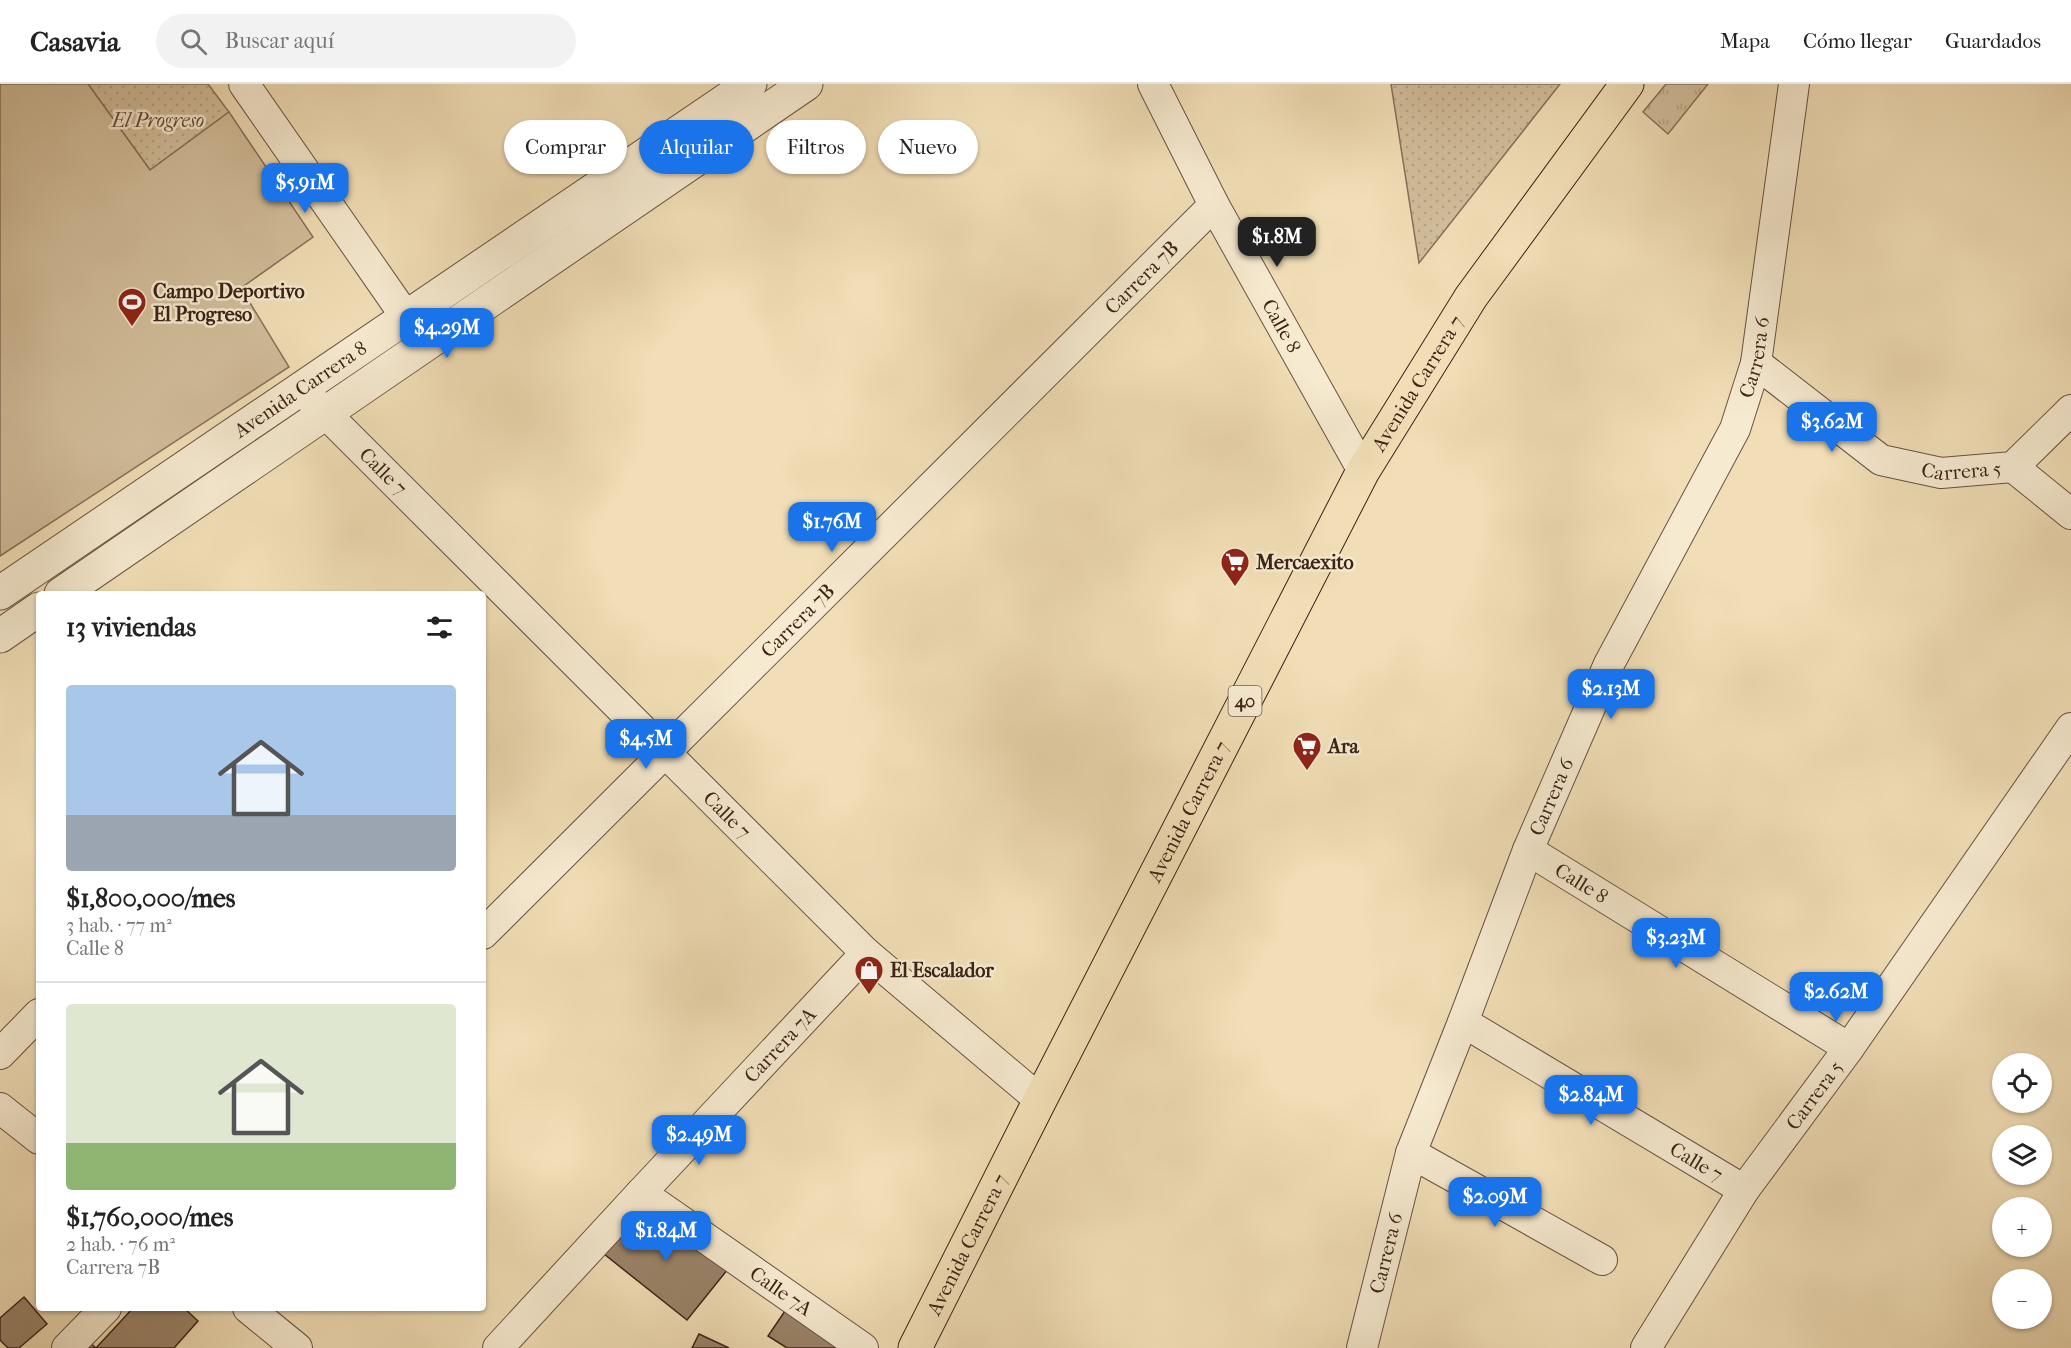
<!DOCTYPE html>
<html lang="es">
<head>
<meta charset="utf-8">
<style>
	body { margin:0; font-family:"IM FELL French Canon",serif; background:#f2f2f2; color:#222; height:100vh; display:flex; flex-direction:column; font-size:22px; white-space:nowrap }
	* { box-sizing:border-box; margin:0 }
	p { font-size:20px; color:#767676 }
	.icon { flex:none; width:33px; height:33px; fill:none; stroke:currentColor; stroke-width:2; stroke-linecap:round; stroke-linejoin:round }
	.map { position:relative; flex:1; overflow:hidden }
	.details { position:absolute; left:36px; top:507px; width:450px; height:720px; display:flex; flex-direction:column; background:#fff; border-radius:6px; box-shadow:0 2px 4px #0004 }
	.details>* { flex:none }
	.top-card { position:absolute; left:504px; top:36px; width:570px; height:54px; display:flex; gap:12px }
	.fabs { position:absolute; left:1992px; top:969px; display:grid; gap:12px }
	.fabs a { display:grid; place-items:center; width:60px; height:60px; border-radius:50%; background:#fff; box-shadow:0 2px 4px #0004; font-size:30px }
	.price { position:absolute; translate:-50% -51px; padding:0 14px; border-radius:12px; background:#1a73e8; color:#fff; font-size:20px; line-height:39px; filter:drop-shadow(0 2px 3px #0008) }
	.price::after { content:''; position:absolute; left:50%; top:36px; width:18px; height:14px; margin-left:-9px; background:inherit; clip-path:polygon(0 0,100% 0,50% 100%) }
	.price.selected { background:#222; color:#fff }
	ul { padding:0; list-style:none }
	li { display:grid; align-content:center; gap:12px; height:318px; padding:0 30px }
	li+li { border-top:2px solid #e0e0e0 }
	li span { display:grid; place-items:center; height:186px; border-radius:6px; color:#555 }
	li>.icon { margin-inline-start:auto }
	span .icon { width:108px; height:108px; fill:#fffc; stroke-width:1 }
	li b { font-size:26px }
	h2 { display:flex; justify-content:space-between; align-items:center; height:72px; padding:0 30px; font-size:26px }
	.chip { padding:0 21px; border-radius:27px; background:#fff; box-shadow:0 2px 4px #0004; font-size:21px; line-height:54px }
	.chip.selected { background:#1a73e8; color:#fff }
	header { display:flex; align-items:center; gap:36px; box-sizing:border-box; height:84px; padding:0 30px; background:#fff; border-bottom:2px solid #e0e0e0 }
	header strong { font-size:28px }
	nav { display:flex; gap:33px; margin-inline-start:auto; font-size:21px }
	.search { width:420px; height:54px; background:#f2f2f2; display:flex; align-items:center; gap:15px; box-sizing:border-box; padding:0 21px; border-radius:33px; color:#767676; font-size:22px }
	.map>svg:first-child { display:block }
	.grass { fill:url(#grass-tufts); stroke:#87705a; stroke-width:1.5 }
	.park { fill:url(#park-dots); stroke:#87705a; stroke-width:1.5 }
	.pitch { fill:#d2be9b; stroke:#87705a; stroke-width:1.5 }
	.building { fill:#9a846a; stroke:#3c2318; stroke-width:1.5 }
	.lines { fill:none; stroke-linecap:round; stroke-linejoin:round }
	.minor-casing { stroke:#695240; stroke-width:32 }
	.tertiary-casing { stroke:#695240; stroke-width:35 }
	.primary-casing { stroke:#3c2318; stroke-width:35 }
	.minor { stroke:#f6ead0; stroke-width:30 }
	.tertiary { stroke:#f6ead0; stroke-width:33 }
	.primary { stroke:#f1deb6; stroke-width:33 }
	.labels { text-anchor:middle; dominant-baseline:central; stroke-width:5; stroke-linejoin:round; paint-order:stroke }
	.shield { fill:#f6ead0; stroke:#745f4f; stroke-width:1.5 }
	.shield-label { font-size:18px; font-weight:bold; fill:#3c2318 }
	.park-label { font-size:20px; font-style:italic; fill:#624a39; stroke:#f6ead0 }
	.street-label { font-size:20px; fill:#3c2318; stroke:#f6ead0 }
	.poi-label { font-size:20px; font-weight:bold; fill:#3c2318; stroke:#f6ead0; text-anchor:start }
</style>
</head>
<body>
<header>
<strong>Casavia</strong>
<div class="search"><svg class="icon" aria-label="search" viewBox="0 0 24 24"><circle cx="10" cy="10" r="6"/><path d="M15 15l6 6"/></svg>Buscar aquí</div>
<nav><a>Mapa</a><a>Cómo llegar</a><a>Guardados</a></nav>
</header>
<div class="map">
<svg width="2071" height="1264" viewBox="0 0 2071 1264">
	<defs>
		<pattern id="grass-tufts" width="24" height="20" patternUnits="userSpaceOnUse" patternTransform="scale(1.5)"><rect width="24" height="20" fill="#d2be9b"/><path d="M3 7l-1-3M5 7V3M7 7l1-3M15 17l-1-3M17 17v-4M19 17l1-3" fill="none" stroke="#b5a385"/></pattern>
		<pattern id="park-dots" width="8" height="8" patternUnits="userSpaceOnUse" patternTransform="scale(1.5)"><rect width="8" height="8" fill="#d2be9b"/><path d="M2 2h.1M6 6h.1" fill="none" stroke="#b5a385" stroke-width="1.8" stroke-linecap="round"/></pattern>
	</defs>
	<rect width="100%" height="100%" fill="#f1deb6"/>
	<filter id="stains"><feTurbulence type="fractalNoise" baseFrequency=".00333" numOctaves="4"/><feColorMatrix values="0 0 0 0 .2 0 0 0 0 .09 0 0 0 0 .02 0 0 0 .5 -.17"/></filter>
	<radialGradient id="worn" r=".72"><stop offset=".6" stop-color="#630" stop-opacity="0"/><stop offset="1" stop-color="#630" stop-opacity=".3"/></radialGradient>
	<polygon class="grass" points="1666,0 1708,0 1668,50 1643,28"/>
	<g class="park">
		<polygon points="88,0 208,0 229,28 150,86"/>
		<polygon points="1391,0 1560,0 1419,179"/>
	</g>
	<polygon class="pitch" points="0,0 88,0 150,86 229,28 313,153 241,204 289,283 0,472"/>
	<g class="building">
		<polygon points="645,1119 728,1185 687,1236 604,1170"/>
		<polygon points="24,1213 47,1240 19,1264 8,1264 0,1256 0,1234"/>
		<polygon points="133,1224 184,1224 198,1237 174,1264 78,1264 86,1255 96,1264"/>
		<polygon points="787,1224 839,1258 836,1264 787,1264 768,1252"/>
		<polygon points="699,1250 729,1264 692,1264"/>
	</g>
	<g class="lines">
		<g class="minor-casing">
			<g id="minor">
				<polyline points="244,0 406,233"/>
				<path id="s1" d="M 1153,0 L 1214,121 L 1363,387"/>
				<path id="s2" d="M 1756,279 L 1881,376 L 1941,389 L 2013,383 L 2071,326"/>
				<path id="s3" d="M 309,313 L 866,869 L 1040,1016"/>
				<polyline points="2013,383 2071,430"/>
				<path id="s4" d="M 1528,766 L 1849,964"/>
				<path id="s5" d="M 483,850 L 1214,121"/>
				<path id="s6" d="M 1463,938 L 1744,1106"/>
				<polyline points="0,970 39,930"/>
				<polyline points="0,1024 39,1055"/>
				<polyline points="1411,1069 1602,1176"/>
				<path id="s7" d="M 641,1109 L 863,1264"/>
				<polyline points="248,1224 297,1264"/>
				<polyline points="67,1264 106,1224"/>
				<path id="s8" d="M 498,1264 L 641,1109 L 866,869"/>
				<path id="s9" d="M 1362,1264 L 1411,1069 L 1463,938 L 1528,766 L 1609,580 L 1735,345 L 1756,279 L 1794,0"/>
				<path id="s10" d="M 1646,1264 L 1744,1106 L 1849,964 L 2071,644"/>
			</g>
		</g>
		<g class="tertiary-casing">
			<g id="tertiary">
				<path id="s11" d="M 0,509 L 750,0"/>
				<polyline points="61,510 806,0"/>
				<polyline points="0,552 39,525"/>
			</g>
		</g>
		<g class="primary-casing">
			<g id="primary">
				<path id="s12" d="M 915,1264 L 1040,1016 L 1363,387 L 1471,213 L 1627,0"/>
			</g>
		</g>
		<use href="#minor" class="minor"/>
		<use href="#tertiary" class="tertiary"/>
		<use href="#primary" class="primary"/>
	</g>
	<defs>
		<g id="stadium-pin" transform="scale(1.5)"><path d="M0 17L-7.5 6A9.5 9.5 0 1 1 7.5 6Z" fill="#8f2418" stroke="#f6ead0"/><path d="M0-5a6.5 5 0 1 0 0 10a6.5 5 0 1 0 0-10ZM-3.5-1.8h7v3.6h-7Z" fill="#fff"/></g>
		<g id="supermarket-pin" transform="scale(1.5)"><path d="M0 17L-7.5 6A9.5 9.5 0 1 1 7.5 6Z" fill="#8f2418" stroke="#f6ead0"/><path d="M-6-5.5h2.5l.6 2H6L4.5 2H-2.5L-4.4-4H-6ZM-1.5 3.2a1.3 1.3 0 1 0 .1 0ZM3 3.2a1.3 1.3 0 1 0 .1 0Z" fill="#fff"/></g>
		<g id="shop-pin" transform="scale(1.5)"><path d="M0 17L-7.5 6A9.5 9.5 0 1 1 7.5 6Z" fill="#8f2418" stroke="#f6ead0"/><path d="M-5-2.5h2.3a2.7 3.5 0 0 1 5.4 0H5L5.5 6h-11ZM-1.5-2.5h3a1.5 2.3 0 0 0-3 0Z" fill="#fff"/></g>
	</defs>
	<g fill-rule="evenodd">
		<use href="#stadium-pin" x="132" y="218"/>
		<use href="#supermarket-pin" x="1235" y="478"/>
		<use href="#supermarket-pin" x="1307" y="662"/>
		<use href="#shop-pin" x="869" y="886"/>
	</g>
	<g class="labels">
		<rect class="shield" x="1228.5" y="602" width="33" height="30" rx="4.5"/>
		<g class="shield-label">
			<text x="1245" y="617">40</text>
		</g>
		<g class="park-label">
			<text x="158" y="36">El Progreso</text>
		</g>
		<g class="street-label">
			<text stroke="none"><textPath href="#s5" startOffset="930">Carrera 7B</textPath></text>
			<text stroke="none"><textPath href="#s1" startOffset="274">Calle 8</textPath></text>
			<text stroke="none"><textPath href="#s9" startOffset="1070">Carrera 6</textPath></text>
			<text stroke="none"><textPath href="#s12" startOffset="1088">Avenida Carrera 7</textPath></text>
			<text stroke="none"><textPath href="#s11" startOffset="363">Avenida Carrera 8</textPath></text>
			<text stroke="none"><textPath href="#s2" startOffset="240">Carrera 5</textPath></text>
			<text stroke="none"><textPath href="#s3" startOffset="105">Calle 7</textPath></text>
			<text stroke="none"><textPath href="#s5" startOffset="444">Carrera 7B</textPath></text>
			<text stroke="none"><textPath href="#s9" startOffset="584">Carrera 6</textPath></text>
			<text stroke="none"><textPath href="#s12" startOffset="602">Avenida Carrera 7</textPath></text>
			<text stroke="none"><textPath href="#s3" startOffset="591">Calle 7</textPath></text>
			<text stroke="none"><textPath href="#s4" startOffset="63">Calle 8</textPath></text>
			<text stroke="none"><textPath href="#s8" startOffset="414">Carrera 7A</textPath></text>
			<text stroke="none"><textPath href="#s10" startOffset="304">Carrera 5</textPath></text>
			<text stroke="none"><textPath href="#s6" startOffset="272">Calle 7</textPath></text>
			<text stroke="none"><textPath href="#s12" startOffset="116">Avenida Carrera 7</textPath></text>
			<text stroke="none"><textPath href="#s9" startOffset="98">Carrera 6</textPath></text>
			<text stroke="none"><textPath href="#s7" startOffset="171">Calle 7A</textPath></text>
		</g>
		<g class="poi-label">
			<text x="153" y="207">Campo Deportivo<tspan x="153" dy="23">El Progreso</tspan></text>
			<text x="1256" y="478">Mercaexito</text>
			<text x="1328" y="662">Ara</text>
			<text x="890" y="886">El Escalador</text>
		</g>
	</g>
	<rect width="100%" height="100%" filter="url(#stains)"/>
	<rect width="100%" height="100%" fill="url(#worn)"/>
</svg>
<div class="fabs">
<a><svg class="icon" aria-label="locate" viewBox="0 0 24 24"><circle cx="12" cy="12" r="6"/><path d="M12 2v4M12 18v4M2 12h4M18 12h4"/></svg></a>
<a><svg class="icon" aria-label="layers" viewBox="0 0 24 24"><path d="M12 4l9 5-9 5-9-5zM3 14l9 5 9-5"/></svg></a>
<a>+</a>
<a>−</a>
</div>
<b class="price" style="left:305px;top:130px">$5.91M</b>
<b class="price selected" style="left:1277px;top:184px">$1.8M</b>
<b class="price" style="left:447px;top:275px">$4.29M</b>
<b class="price" style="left:1832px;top:369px">$3.62M</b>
<b class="price" style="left:832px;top:469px">$1.76M</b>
<b class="price" style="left:1611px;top:636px">$2.13M</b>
<b class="price" style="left:646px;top:686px">$4.5M</b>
<b class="price" style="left:1676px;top:885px">$3.23M</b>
<b class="price" style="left:1836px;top:939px">$2.62M</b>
<b class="price" style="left:1591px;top:1042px">$2.84M</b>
<b class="price" style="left:699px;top:1082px">$2.49M</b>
<b class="price" style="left:1495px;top:1144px">$2.09M</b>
<b class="price" style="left:666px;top:1178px">$1.84M</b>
<div class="top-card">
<a class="chip">Comprar</a>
<a class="chip selected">Alquilar</a>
<a class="chip">Filtros</a>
<a class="chip">Nuevo</a>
</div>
<section class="details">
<h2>13 viviendas<svg class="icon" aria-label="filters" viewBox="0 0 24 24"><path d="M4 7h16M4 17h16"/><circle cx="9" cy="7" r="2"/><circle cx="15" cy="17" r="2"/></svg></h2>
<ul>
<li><span style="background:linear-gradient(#a9c7e8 70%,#9aa5b1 0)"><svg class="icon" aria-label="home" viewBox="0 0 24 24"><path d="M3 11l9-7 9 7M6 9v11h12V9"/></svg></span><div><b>$1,800,000/mes</b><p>3 hab. · 77 m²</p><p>Calle 8</p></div></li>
<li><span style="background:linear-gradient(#dfe7d0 75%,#8fb573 0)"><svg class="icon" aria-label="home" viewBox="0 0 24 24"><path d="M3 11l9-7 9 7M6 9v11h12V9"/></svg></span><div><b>$1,760,000/mes</b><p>2 hab. · 76 m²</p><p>Carrera 7B</p></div></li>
</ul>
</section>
</div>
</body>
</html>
